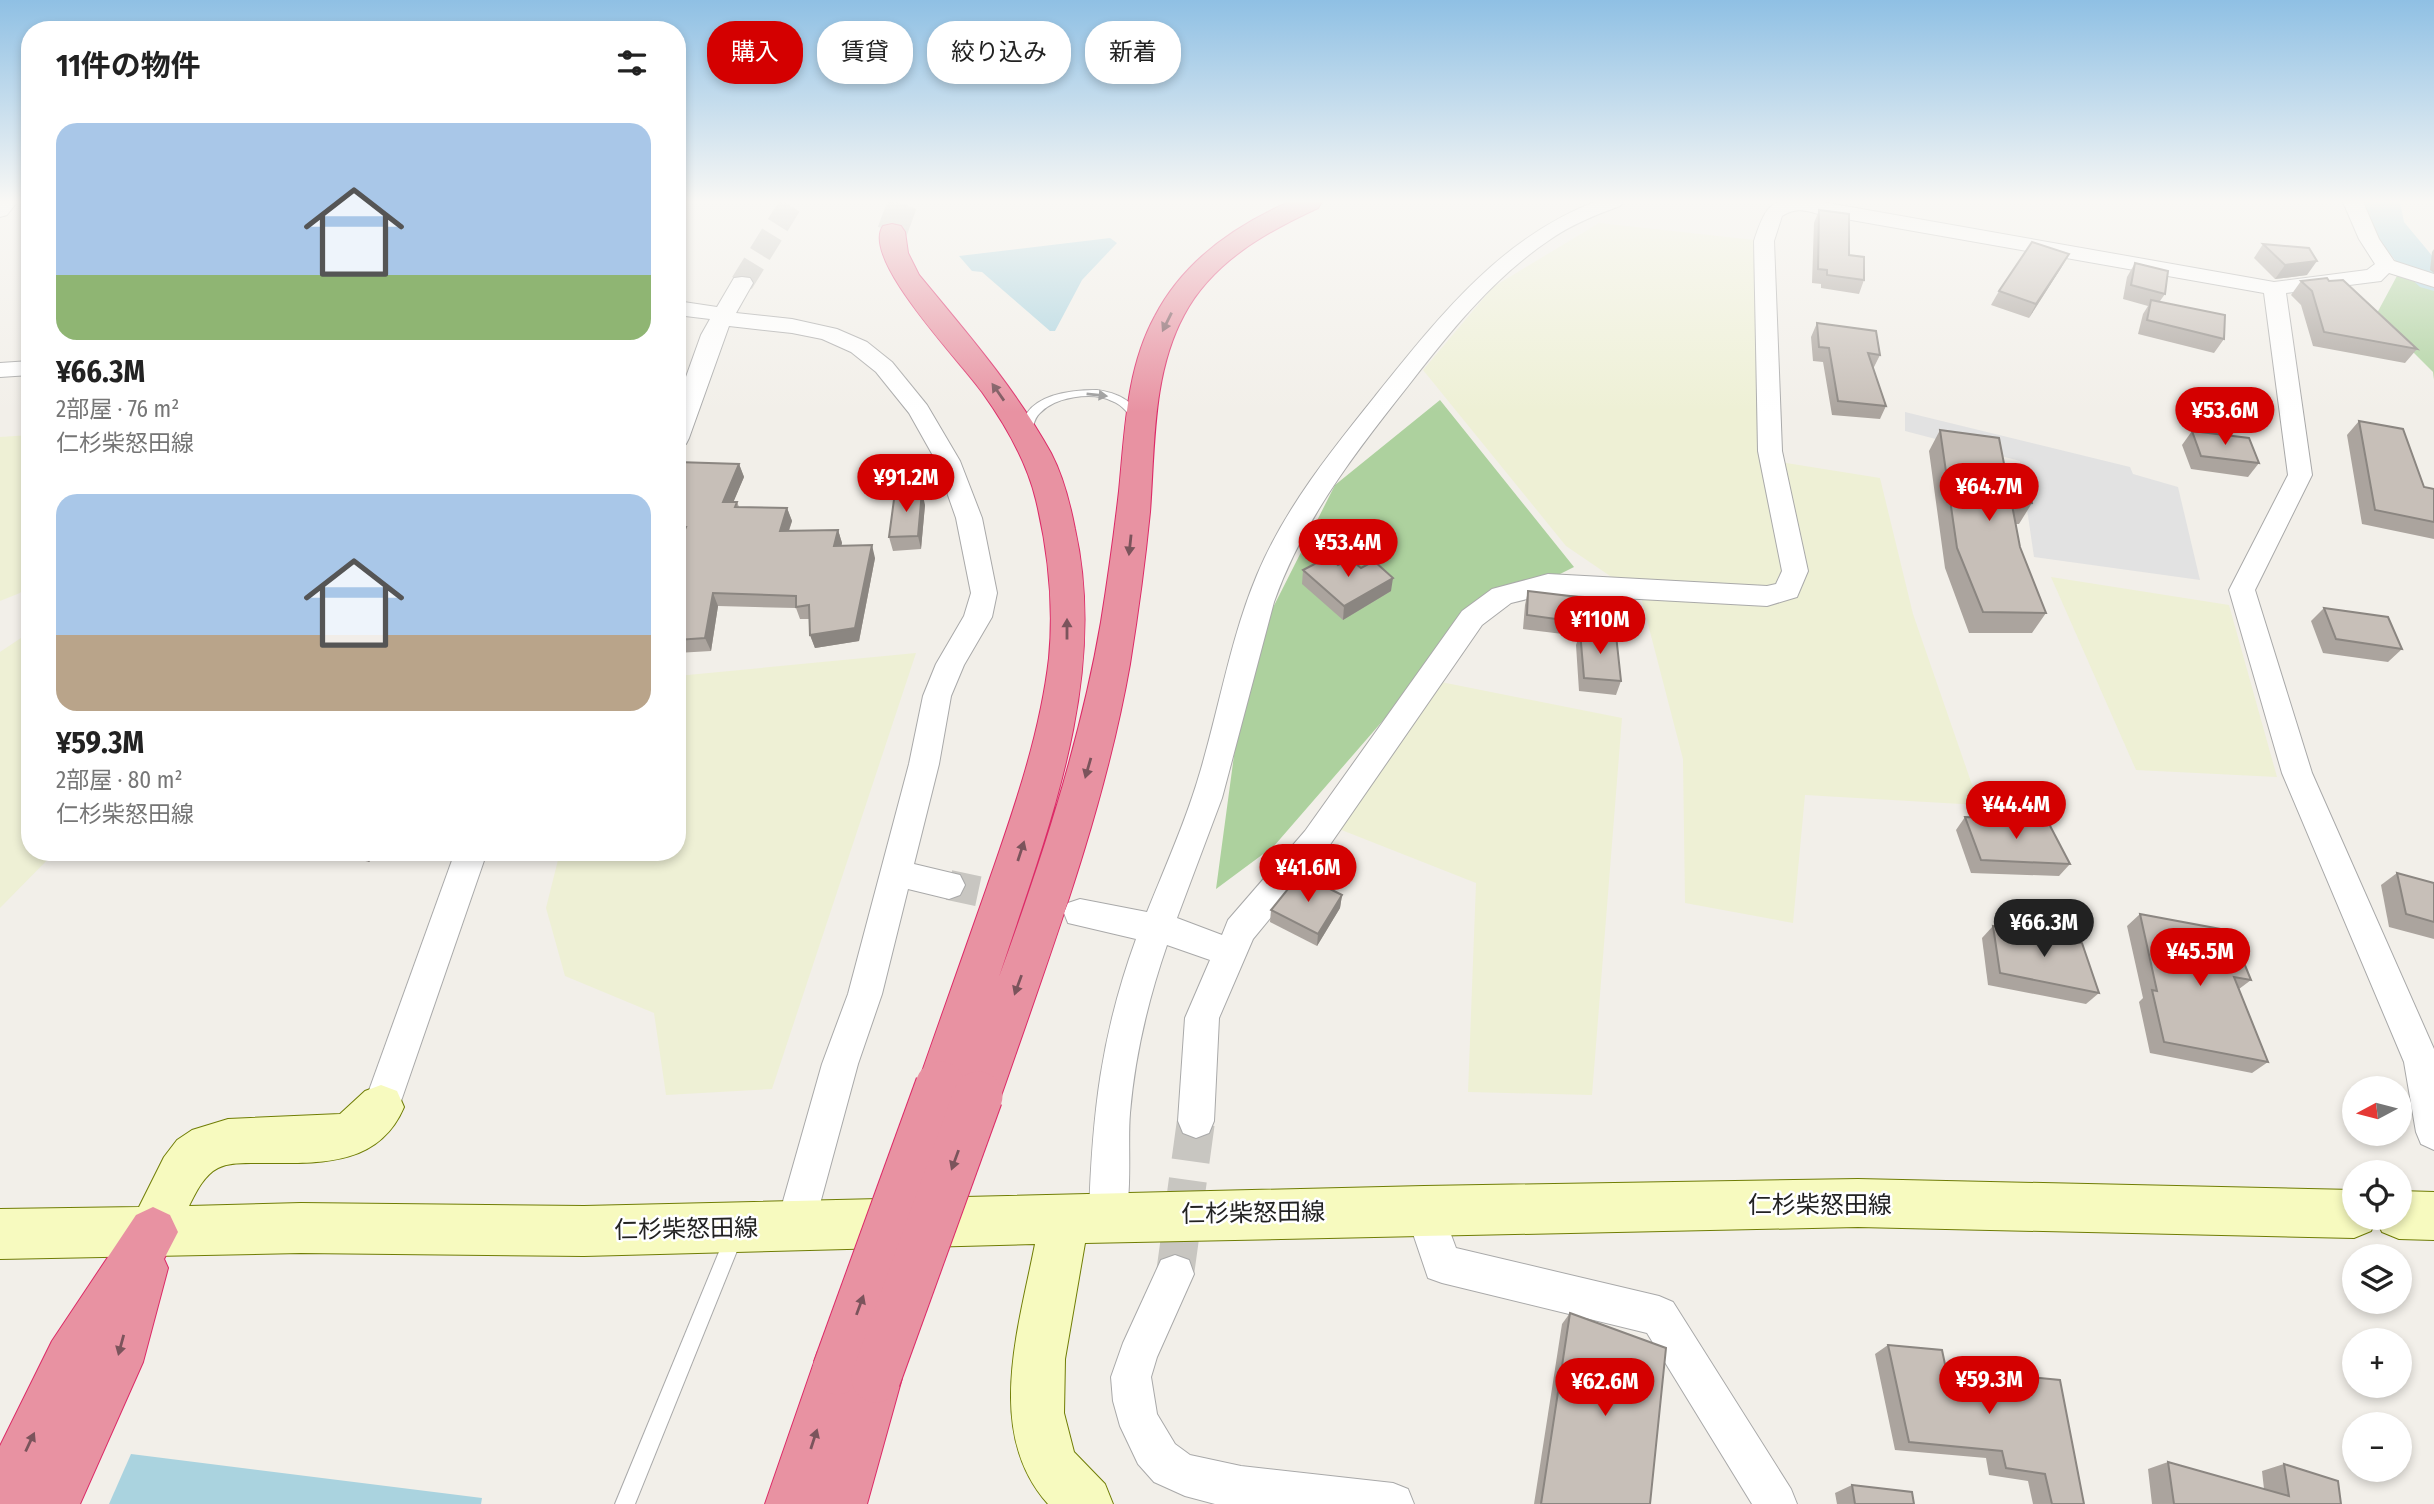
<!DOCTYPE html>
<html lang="ja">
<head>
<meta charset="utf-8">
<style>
	body { margin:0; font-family:"Fira Sans Condensed","Noto Sans JP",sans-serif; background:#f6f6f6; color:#222; height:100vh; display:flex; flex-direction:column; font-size:26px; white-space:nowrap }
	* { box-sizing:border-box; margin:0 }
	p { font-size:23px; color:#767676 }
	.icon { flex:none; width:38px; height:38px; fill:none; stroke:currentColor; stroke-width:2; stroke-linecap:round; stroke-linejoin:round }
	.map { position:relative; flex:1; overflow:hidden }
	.details { position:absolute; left:21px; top:21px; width:665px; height:840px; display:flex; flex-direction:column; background:#fff; border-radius:28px; box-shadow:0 4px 10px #0003 }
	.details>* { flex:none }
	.hud { position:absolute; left:707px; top:21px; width:665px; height:63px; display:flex; gap:14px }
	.needle { width:46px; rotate:263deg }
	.fabs { position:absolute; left:2342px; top:1076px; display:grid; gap:14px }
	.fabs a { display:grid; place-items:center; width:70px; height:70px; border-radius:50%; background:#fff; box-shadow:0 4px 10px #0003; font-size:35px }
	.price { position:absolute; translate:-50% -60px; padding:0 16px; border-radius:24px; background:#d40000; color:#fff; font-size:23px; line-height:46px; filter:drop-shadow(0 2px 4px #0008) }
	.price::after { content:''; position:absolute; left:50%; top:42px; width:21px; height:16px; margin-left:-10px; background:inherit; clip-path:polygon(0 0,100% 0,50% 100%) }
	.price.selected { background:#222; color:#fff }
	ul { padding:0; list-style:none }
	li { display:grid; align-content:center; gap:14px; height:371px; padding:0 35px }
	li span { display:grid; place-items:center; height:217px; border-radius:21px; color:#555 }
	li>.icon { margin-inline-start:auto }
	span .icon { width:126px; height:126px; fill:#fffc; stroke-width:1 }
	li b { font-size:30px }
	h2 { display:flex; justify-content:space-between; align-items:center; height:84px; padding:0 35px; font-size:30px }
	.chip { padding:0 24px; border-radius:28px; background:#fff; box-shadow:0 4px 10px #0003; font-size:24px; line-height:63px }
	.chip.selected { background:#d40000; color:#fff }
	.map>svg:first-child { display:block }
	.farmland { fill:#eef0d5 }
	.forest { fill:#add19e }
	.parking { fill:#e2e2e2 }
	.water { fill:#aad3df }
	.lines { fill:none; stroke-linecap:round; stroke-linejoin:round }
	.river { fill:#aad3df; fill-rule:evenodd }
	.street-tunnel-far2 { stroke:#c8c6c1; stroke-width:23; stroke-dasharray:23 11; stroke-linecap:butt }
	.street-tunnel-far1 { stroke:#c8c6c1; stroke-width:30; stroke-dasharray:30 15; stroke-linecap:butt }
	.street-tunnel { stroke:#c8c6c1; stroke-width:38; stroke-dasharray:38 19; stroke-linecap:butt }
	.highway-tunnel { stroke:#c8c6c1; stroke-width:30; stroke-dasharray:30 15; stroke-linecap:butt }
	.lane-casing { stroke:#a9a9a9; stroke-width:2 }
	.street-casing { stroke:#a9a9a9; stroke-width:2 }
	.secondary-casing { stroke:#707d05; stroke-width:2 }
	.highway-casing { stroke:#dc2a67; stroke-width:2 }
	.lane { fill:#fff; fill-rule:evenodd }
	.street { fill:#fff; fill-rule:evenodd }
	.secondary { fill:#f7fabf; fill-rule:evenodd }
	.highway { fill:#e892a2; fill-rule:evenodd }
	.highway-bridge-casing { stroke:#dc2a67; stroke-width:51; stroke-linecap:butt }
	.highway-bridge { stroke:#e892a2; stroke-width:49 }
	.wall { fill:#aba49e }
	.shaded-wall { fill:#8b8681 }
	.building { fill:#c7bfb8; stroke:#8b8681; stroke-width:2 }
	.oneway { fill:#7b545c }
	.oneway2 { fill:#9c9c9c }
	.labels { text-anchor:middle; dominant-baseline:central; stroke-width:5; stroke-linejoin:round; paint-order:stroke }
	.near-street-label { font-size:24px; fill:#222; stroke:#fff }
</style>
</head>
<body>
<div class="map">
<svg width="2434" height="1504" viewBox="0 0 2434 1504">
	<rect width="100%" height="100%" fill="#f2efe9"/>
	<g class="farmland">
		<polygon points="1599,223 1764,241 1780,462 1880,478 1913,614 1979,805 1805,795 1793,923 1685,903 1683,759 1641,597 1566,546 1423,370 1493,287"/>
		<polygon points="30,435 30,579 20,593 0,601 0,437"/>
		<polygon points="2051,577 2229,605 2277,777 2136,770"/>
		<polygon points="30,632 30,852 55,852 0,908 0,652"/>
		<polygon points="916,653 772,1089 666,1095 654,1013 565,976 546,908 560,852 677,852 677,676"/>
		<polygon points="1441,682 1622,718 1592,1095 1468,1092 1476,883 1339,829"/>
	</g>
	<g class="forest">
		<polygon points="2398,274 2434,287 2434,380 2433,372 2376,315"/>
		<polygon points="1440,400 1574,567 1472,618 1274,846 1216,889 1247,659 1335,485"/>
	</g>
	<polygon class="parking" points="1905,412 2130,467 2133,474 2178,487 2200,580 2034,557 2020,461 1905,431"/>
	<g class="water">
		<polygon points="1110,238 1117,243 1082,280 1055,331 1050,331 982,272 972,271 959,256"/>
		<polygon points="131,1454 482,1498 481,1504 109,1504"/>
	</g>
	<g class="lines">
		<polygon class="river" points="2364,202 2400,202 2404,222 2434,258 2434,291 2420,287 2405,273 2367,224"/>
		<polyline class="street-tunnel-far2" points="742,283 792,202"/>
		<polyline class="street-tunnel-far1" points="949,885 1024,901"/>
		<polyline class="street-tunnel" points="1175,1274 1196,1121"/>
		<polyline class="highway-tunnel" points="892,232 903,202"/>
		<g class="lane-casing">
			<g id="lane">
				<path d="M 1097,390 C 1118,393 1131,400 1143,418 L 1143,424 L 1135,424 C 1129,414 1123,405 1112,401 C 1092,391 1055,397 1040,413 C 1033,419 1033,430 1029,438 L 1025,439 L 1019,435 C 1021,428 1023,419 1027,413 C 1041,393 1075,390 1097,390 Z"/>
				<polygon points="734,1227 740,1230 743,1236 635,1504 615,1504 728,1230"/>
			</g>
		</g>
		<g class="street-casing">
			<g id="street">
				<polygon points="0,202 17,202 7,215 0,217"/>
				<path d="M 1595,202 L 1623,202 L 1620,206 C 1595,215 1570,225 1548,241 C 1492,279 1449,333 1408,386 C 1354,454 1303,520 1274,602 L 1222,798 L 1177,918 L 1222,935 L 1228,920 L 1305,831 L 1462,611 L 1492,589 L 1548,574 L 1767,586 L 1776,584 L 1782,571 L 1758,451 L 1754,241 C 1770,192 1775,202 1822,202 L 2274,282 L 2367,270 L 2375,264 L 2359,239 L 2343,202 L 2363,202 L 2379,239 L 2394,261 L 2434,274 L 2434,287 L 2389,273 L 2381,281 L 2373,282 L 2286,293 L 2312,475 L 2255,590 L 2312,773 L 2434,1049 L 2434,1150 L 2421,1144 L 2416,1132 L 2404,1062 L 2282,773 L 2229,590 L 2288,475 L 2264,293 L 1823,215 C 1806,211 1798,206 1782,216 L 1774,241 L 1782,451 L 1808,571 L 1797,597 L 1767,606 L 1548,594 L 1511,603 L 1482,625 L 1327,849 L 1253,939 L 1219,1018 L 1214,1121 L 1209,1133 L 1196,1138 L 1183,1133 L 1178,1121 L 1185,1018 L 1210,960 L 1167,945 C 1148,1000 1135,1055 1130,1113 C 1127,1147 1134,1201 1121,1230 L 1108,1236 L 1095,1230 L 1089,1217 C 1092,1115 1101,1035 1136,939 L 1068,923 L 1064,913 L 1068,903 L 1080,899 L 1147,912 C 1166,865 1187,818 1201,769 C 1220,704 1231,637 1257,575 C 1285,508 1331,451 1376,395 C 1438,318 1500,238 1595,202 Z"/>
				<polygon points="742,277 750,278 753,283 736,313 792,319 837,329 867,342 892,362 927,405 960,461 982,518 997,593 992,617 964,665 951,696 939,764 914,864 960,875 965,885 960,895 949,899 908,889 882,994 858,1064 814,1226 808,1239 795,1245 782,1239 776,1226 822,1064 848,994 909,764 923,696 936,664 964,616 971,593 956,518 936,461 909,413 876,372 851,352 822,339 792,333 729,326 689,438 686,444 677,446 677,402 701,335 710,319 677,315 677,301 717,307 734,278"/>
				<polygon points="30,361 30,375 0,377 0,363"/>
				<polygon points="455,852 487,852 399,1107 394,1119 381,1124 368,1119 363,1107"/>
				<polygon points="1424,1191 1437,1197 1456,1248 1659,1296 1673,1302 1791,1489 1797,1504 1752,1504 1647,1333 1442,1283 1428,1278 1405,1210 1411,1197"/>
				<polygon points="1175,1255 1189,1260 1194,1274 1157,1357 1151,1377 1157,1414 1175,1444 1190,1455 1241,1466 1393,1483 1408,1489 1414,1504 1215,1504 1185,1496 1154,1482 1138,1464 1120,1426 1113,1401 1111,1377 1123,1343 1161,1260"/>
			</g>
		</g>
		<g class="secondary-casing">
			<path id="secondary" d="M 381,1085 L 397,1091 L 404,1107 C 378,1168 317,1163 260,1163 C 247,1163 230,1162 218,1168 C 204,1175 196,1192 189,1206 L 301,1203 L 584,1206 L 1424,1186 L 1858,1179 L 2354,1190 L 2354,1218 L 2399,1218 L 2399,1191 L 2434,1192 L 2434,1240 L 2399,1239 L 2382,1232 L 2376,1219 L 2371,1231 L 2354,1238 L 1858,1227 L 1085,1243 L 1065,1359 L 1064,1413 L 1074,1452 L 1105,1484 L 1113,1504 L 1048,1504 C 984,1433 1019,1327 1035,1244 L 584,1256 L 301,1253 L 0,1259 L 0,1209 L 139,1207 L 164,1157 L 177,1140 L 192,1130 L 228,1119 L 340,1114 L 365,1091 Z"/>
		</g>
		<g class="highway-casing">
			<g id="highway">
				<path d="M 1289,202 L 1322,202 L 1318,208 C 1266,232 1212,262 1184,315 C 1152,374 1155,447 1150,512 C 1145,563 1138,614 1130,664 C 1104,812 1050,954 1001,1096 L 994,1111 L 978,1118 L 962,1111 L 957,1100 L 940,1108 L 924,1101 L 917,1086 C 940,1020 964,953 987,887 C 1013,812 1040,736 1049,658 C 1054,606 1048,550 1036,500 C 1027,462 1005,424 982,392 C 962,363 860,259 883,226 L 892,224 L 901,226 L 905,232 L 908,253 L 919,275 C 966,332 1015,388 1051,453 C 1063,476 1070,503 1075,529 C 1109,682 1046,833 999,977 C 1041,861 1080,744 1101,622 C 1108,578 1114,535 1119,491 C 1125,432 1126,369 1155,316 C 1183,262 1234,226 1289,202 Z"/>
				<polygon points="153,1207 170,1215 178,1232 164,1259 168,1268 143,1362 80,1504 0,1504 0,1446 52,1341 136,1215"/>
				<polygon points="837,1344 856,1351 859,1359 876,1352 895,1359 902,1378 867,1504 765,1504 818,1351"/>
			</g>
		</g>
		<use href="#lane" class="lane"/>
		<use href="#street" class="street"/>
		<use href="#secondary" class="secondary"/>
		<use href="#highway" class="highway"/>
		<g class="highway-bridge-casing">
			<g id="highway-bridge">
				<polyline points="837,1370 940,1086"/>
				<polyline points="876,1378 978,1096"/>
			</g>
		</g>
		<use href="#highway-bridge" class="highway-bridge"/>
	</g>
	<g class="wall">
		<polygon points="1819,210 1849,255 1864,280 1859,294 1821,288 1821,284 1812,283 1814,223"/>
		<polygon points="2263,244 2307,275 2275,279 2254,258"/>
		<polygon points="2434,249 2434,273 2430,270 2432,252"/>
		<polygon points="2069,254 2061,268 2029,318 1991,305 1999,291"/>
		<polygon points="2135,263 2165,294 2160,301 2224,339 2214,353 2138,334 2143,314 2148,306 2123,299 2127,277"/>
		<polygon points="2301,281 2329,281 2417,349 2405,363 2313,346 2301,305 2291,295"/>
		<polygon points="1817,323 1880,355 1873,369 1886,406 1880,419 1832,415 1823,362 1813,361 1811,337"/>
		<polygon points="2359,421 2424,487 2434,489 2434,539 2362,524 2347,435"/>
		<polygon points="1940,430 2006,474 2032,503 2019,524 2016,524 2020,547 2046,613 2032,633 1969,633 1945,568 1929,451"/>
		<polygon points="2192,431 2259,463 2248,477 2191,469 2182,445"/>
		<polygon points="677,462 739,464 744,477 733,502 737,502 739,507 787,508 792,521 789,531 838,530 842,543 841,546 875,558 859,641 815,648 810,635 810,619 800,619 796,608 718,606 711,651 677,653 677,549 681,540 677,540"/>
		<polygon points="925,505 921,549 893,551 889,537"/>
		<polygon points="1338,565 1361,568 1391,591 1343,620 1302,584 1303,570"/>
		<polygon points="1528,591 1585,623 1583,632 1621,681 1616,695 1579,691 1576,645 1579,636 1523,629 1525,605"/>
		<polygon points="2324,608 2402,649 2388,662 2323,653 2311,621"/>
		<polygon points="1965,817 2070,864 2059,876 1971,873 1956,830"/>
		<polygon points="338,852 378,852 369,862 340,854"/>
		<polygon points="381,852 412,852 406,859"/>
		<polygon points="2397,873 2434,883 2434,939 2389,927 2381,885"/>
		<polygon points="1342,895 1340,908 1317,946 1270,922 1271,910"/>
		<polygon points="2140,914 2251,980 2239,989 2268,1062 2252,1073 2150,1053 2139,1002 2143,998 2127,926"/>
		<polygon points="1993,926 2099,993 2086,1004 1988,985 1982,938"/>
		<polygon points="1570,1313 1650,1504 1534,1504 1562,1324"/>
		<polygon points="1888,1345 1946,1369 2084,1504 2033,1504 2028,1481 1989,1475 1986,1458 1895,1450 1875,1354"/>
		<polygon points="2168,1462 2264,1489 2262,1471 2284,1464 2341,1504 2152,1504 2148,1469"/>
		<polygon points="1852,1485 1914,1504 1837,1504 1835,1493"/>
	</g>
	<g class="shaded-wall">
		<polygon points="2069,254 2061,268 2029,318 2036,304"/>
		<polygon points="2317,261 2307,275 2275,279 2285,265"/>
		<polygon points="739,464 744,477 728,515 723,502"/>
		<polygon points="922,491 925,505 921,549 918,536"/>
		<polygon points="787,508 792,521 784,544 780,531"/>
		<polygon points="838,530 842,543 838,559 834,546"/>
		<polygon points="872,545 875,558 859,641 815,648 810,635"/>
		<polygon points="1393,578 1391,591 1343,620 1344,606"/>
		<polygon points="713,593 718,606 711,651 705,638"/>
		<polygon points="360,852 378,852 369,862"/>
		<polygon points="400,852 412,852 406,859"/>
		<polygon points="1342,895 1340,908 1317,946 1318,934"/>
	</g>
	<g class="building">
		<polygon points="1819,210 1849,214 1849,255 1864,257 1864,280 1827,275 1827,270 1818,269"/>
		<polygon points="2032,242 2069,254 2036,304 1999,291"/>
		<polygon points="2263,244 2309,248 2317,261 2285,265"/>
		<polygon points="2135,263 2168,271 2165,294 2131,285"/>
		<polygon points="2327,278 2329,281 2343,280 2417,349 2324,332 2312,291 2301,281"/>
		<polygon points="2151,300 2225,315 2224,339 2147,320"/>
		<polygon points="1817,323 1876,331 1880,355 1868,353 1886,406 1838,401 1829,348 1819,347"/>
		<polygon points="2359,421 2403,429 2424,487 2434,489 2434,522 2375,510"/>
		<polygon points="1940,430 1999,438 2006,474 2027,478 2032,503 2012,505 2020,547 2046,613 1983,612 1957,548"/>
		<polygon points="2192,431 2249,438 2259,463 2201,456"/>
		<polygon points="677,462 739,464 723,502 737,502 735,507 787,508 780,531 838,530 834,546 872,545 855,628 810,635 809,605 796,607 796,596 713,593 705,638 677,640 677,549 686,527 677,527"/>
		<polygon points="922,491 918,536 889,537 895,492"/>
		<polygon points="1328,557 1338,565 1350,559 1361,568 1374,561 1393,578 1344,606 1303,570"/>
		<polygon points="1528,591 1586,598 1585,623 1527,615"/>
		<polygon points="2324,608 2388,617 2402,649 2336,639"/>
		<polygon points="1580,631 1616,635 1621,681 1584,678"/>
		<polygon points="1965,817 2047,820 2070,864 1981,860"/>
		<polygon points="2397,873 2434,883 2434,922 2406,914"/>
		<polygon points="1300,874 1342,895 1318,934 1271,910"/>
		<polygon points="2140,914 2231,931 2251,980 2234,977 2268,1062 2164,1042 2152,990 2157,991"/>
		<polygon points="1993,926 2082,943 2099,993 2000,973"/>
		<polygon points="1570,1313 1666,1348 1650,1504 1541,1504"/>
		<polygon points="1888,1345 1942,1350 1946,1369 2060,1380 2084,1504 2052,1504 2045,1474 2006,1468 2002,1451 1909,1442"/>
		<polygon points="2168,1462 2289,1496 2284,1464 2338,1481 2341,1504 2174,1504"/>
		<polygon points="1852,1485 1912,1492 1914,1504 1855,1504"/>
	</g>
	<defs><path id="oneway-solid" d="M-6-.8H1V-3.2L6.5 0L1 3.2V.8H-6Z" transform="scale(1.75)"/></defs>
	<g class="oneway">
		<use href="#oneway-solid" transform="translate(1167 322) rotate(116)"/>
		<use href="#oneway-solid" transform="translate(998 392) rotate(-125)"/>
		<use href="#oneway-solid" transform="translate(1130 545) rotate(96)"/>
		<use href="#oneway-solid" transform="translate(1067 629) rotate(-90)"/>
		<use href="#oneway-solid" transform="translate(1088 768) rotate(106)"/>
		<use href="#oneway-solid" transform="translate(1021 851) rotate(-72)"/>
		<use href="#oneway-solid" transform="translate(1018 985) rotate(110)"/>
		<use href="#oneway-solid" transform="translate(955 1160) rotate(110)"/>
		<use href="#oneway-solid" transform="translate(860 1305) rotate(-70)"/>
		<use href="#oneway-solid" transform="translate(121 1345) rotate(105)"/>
		<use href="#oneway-solid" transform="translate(814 1439) rotate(-72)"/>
		<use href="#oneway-solid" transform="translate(30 1442) rotate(-65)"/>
	</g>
	<use class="oneway2" href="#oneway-solid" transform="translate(1097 395) rotate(6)"/>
	<linearGradient id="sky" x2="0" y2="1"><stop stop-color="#8fc0e4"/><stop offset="0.49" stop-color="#f9f8f5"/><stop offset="1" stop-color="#f9f8f5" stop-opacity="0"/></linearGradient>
	<rect width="2434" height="412" fill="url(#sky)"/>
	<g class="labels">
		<g class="near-street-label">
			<text x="1820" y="1205">仁杉柴怒田線</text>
			<text transform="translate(1253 1213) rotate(-1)">仁杉柴怒田線</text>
			<text transform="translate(686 1229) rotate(-1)">仁杉柴怒田線</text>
		</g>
	</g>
</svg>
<div class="fabs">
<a><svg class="needle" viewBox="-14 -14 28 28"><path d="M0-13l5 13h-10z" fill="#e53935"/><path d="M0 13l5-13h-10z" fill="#767676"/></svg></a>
<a><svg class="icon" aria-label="locate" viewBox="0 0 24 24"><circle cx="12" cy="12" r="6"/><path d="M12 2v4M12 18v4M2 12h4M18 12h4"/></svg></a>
<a><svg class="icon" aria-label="layers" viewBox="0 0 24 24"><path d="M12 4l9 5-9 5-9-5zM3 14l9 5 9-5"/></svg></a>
<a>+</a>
<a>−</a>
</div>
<b class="price" style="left:2225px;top:447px">¥53.6M</b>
<b class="price" style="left:906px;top:514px">¥91.2M</b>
<b class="price" style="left:1989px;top:523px">¥64.7M</b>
<b class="price" style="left:1348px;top:579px">¥53.4M</b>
<b class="price" style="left:1600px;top:656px">¥110M</b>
<b class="price" style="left:2016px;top:841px">¥44.4M</b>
<b class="price" style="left:1308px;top:904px">¥41.6M</b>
<b class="price selected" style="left:2044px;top:959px">¥66.3M</b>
<b class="price" style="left:2200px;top:988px">¥45.5M</b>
<b class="price" style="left:1989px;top:1416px">¥59.3M</b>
<b class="price" style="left:1605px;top:1418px">¥62.6M</b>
<div class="hud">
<a class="chip selected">購入</a>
<a class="chip">賃貸</a>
<a class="chip">絞り込み</a>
<a class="chip">新着</a>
</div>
<section class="details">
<h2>11件の物件<svg class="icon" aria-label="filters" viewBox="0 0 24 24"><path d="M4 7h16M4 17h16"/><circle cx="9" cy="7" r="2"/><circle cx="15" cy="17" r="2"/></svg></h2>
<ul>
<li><span style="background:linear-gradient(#a9c7e8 70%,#8fb573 0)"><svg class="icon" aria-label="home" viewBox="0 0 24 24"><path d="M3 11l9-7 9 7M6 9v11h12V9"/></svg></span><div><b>¥66.3M</b><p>2部屋 · 76 m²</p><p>仁杉柴怒田線</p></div></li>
<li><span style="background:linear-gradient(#a9c7e8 65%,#b9a48a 0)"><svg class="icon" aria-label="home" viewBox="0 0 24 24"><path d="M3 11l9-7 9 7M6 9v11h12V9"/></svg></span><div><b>¥59.3M</b><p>2部屋 · 80 m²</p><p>仁杉柴怒田線</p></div></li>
</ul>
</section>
</div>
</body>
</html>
